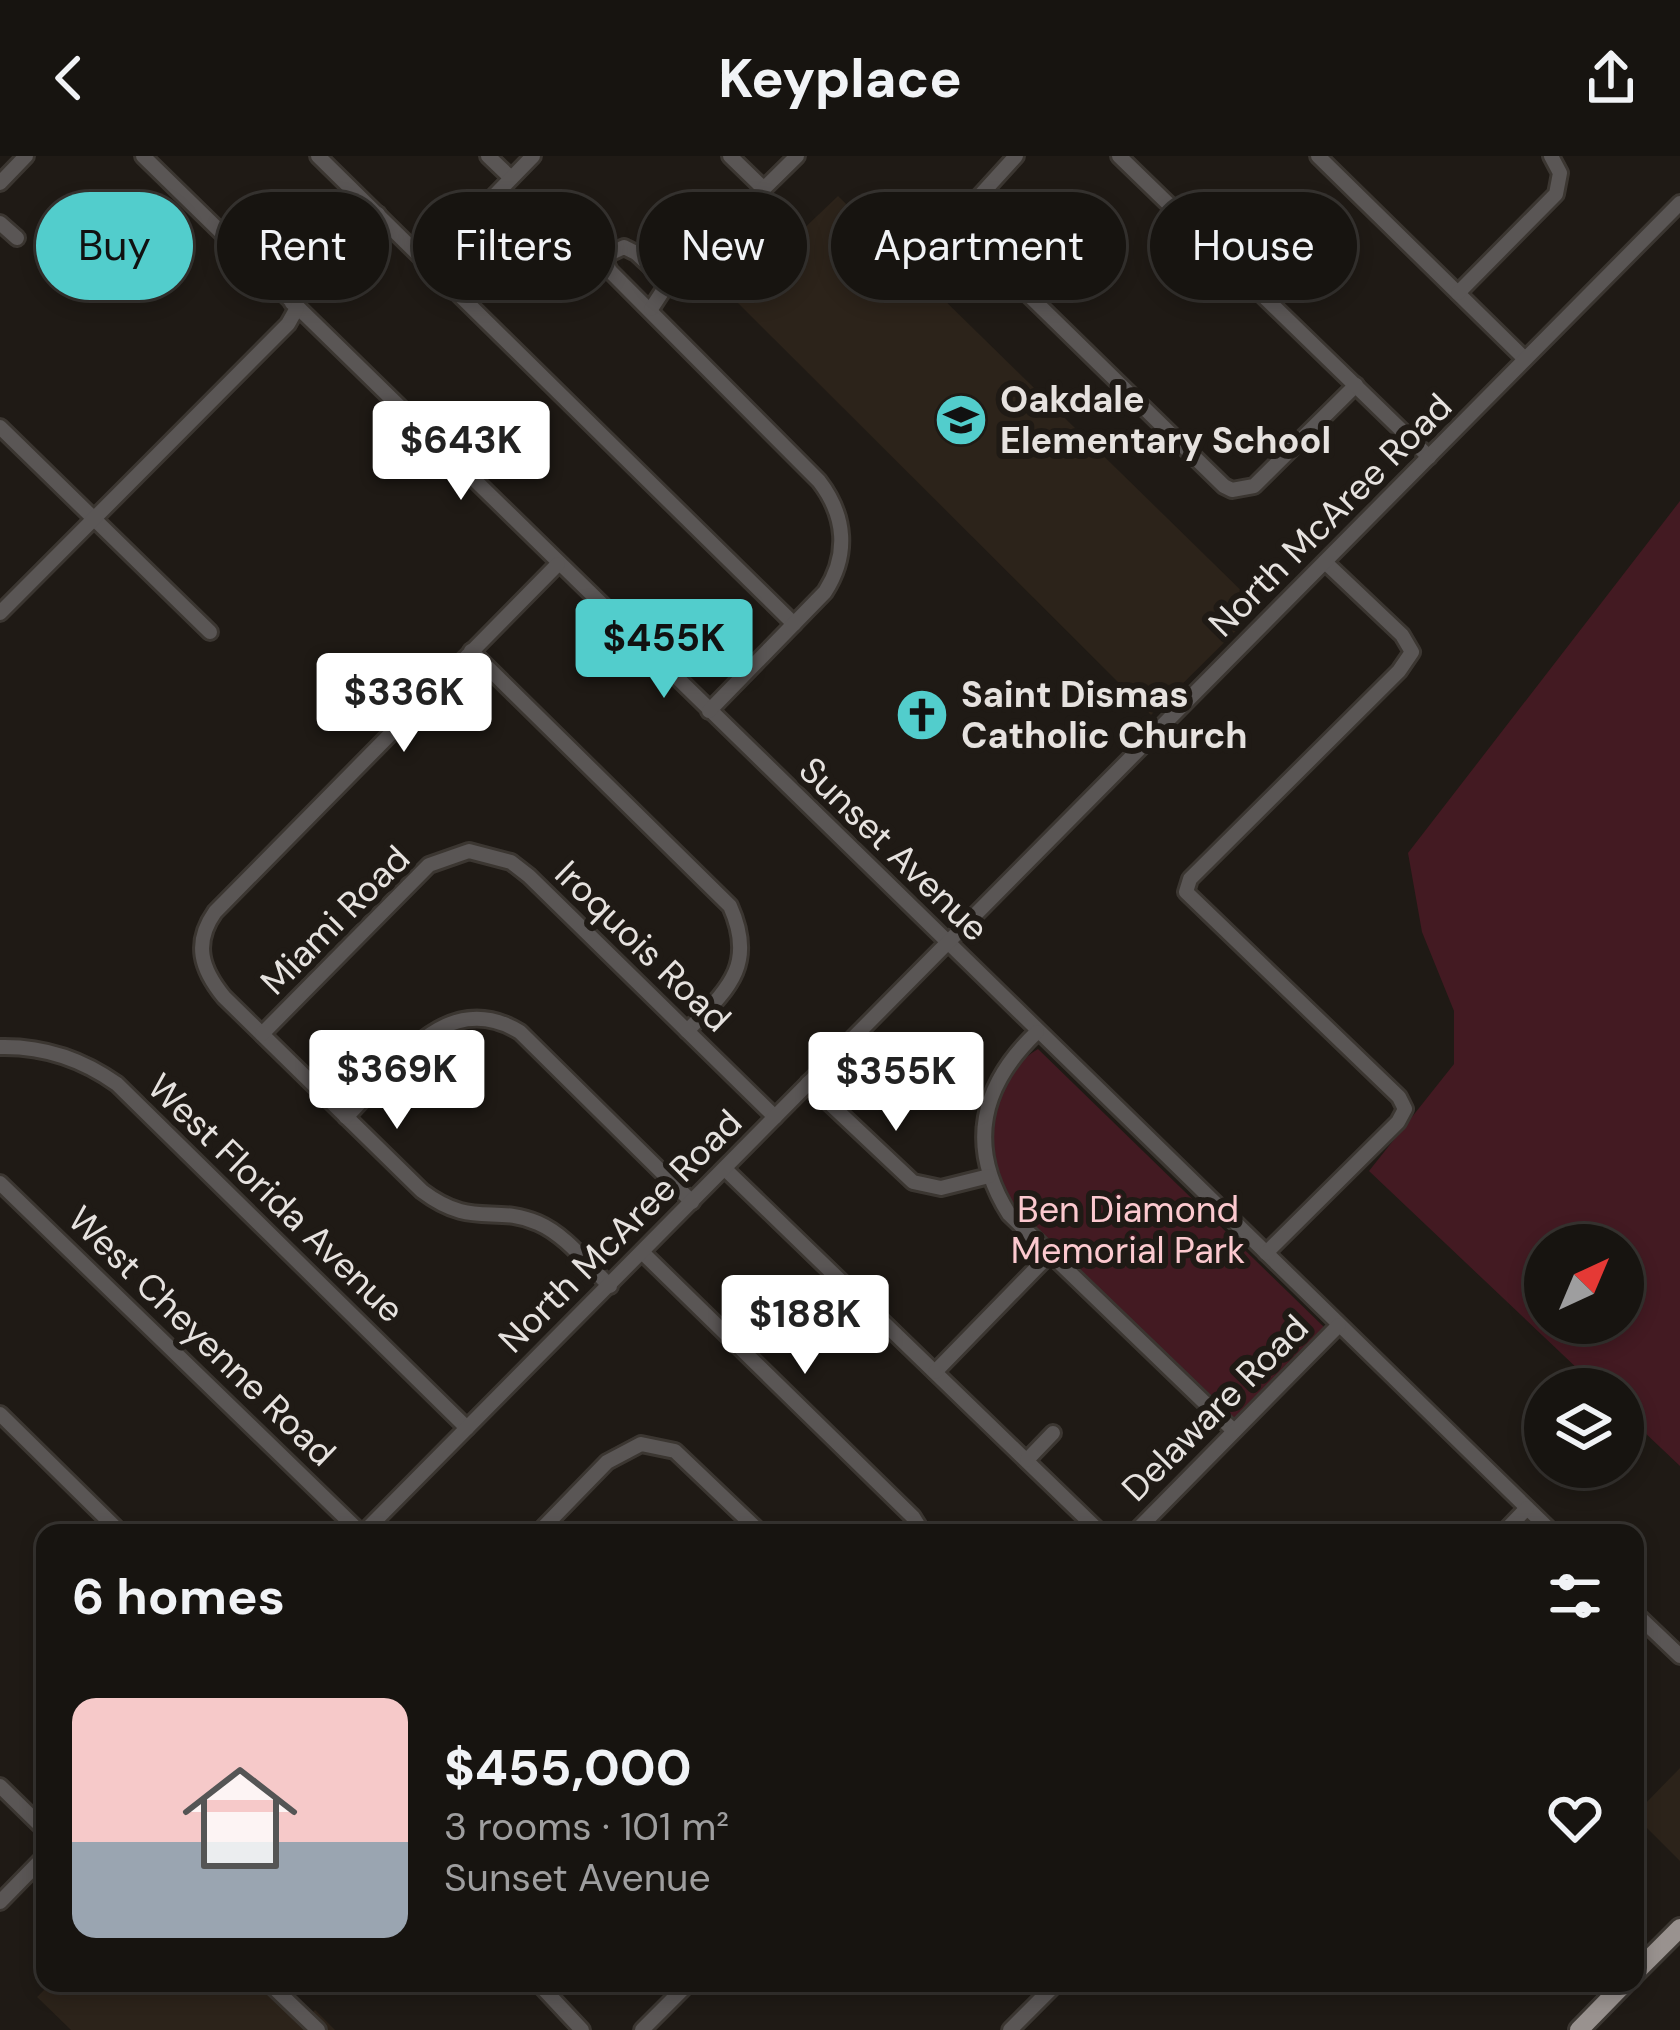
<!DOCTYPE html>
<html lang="en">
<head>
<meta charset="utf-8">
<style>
	body { margin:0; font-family:"DM Sans",sans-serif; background:#24211e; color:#f1f3f6; height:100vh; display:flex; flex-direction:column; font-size:45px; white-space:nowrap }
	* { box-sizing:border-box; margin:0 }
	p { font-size:39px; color:#9e9e9f }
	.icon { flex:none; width:66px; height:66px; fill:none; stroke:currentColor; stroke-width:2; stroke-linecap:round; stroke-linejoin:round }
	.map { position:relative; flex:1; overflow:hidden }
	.details { position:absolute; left:36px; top:1368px; width:1608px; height:468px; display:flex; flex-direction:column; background:#171410; border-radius:24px; box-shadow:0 6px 18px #0003,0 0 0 3px #363330 }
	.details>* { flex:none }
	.hud { position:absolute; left:36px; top:36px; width:1608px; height:108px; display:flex; gap:24px }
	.needle { width:78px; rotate:44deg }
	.fabs { position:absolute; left:1524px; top:1068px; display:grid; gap:24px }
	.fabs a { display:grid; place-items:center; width:120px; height:120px; border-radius:50%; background:#171410; box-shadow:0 6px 18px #0003,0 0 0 3px #363330; font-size:60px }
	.price { position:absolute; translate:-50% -102px; padding:0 27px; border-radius:12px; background:#fff; color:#222; font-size:39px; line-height:78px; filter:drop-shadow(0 3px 6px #0008) }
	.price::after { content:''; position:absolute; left:50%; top:72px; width:36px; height:27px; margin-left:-18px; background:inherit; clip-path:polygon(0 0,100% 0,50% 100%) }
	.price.current { background:#52cdcc; color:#111 }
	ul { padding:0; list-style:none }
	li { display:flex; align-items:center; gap:36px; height:300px; padding:0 36px }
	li+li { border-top:3px solid #363330 }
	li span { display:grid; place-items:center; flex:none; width:336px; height:240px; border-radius:24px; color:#555 }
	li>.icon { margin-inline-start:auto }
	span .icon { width:144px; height:144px; fill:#fffc; stroke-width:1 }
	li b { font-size:51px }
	h2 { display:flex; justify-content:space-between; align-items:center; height:144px; padding:0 36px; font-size:51px }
	.chip { padding:0 42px; border-radius:54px; background:#171410; box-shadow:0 6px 18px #0003,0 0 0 3px #363330; font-size:42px; line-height:108px }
	.chip.current { background:#52cdcc; color:#111 }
	header { display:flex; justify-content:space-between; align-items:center; height:156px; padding:0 36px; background:#171410; font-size:54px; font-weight:700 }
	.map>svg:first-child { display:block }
	.built { fill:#2c231a }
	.green { fill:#431a22; fill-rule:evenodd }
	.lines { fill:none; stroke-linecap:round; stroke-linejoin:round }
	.minor-casing { stroke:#3b3631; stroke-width:20 }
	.major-casing { stroke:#3b3631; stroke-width:24 }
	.minor { stroke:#5a5655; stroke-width:14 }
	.major { stroke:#99928f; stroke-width:18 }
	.labels { text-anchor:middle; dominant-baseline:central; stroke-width:12; stroke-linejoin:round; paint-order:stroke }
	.poi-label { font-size:36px; font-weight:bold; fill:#e6e2df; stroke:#1f1a15; text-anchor:start }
	.street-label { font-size:36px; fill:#e6e2df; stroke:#1f1a15 }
	.park-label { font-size:36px; fill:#fcc9cf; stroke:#1f1a15 }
</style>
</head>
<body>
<header><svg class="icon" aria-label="back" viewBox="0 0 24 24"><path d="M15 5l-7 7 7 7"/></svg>Keyplace<svg class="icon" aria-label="share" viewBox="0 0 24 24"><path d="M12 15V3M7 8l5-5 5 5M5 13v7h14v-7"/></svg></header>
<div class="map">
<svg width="1680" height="1874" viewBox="0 0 1680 1874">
	<rect width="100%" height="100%" fill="#1f1a15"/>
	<g class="built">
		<polygon points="838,40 1259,452 1151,559 732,141"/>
		<polygon points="1680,1612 1680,1705 1638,1663 1639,1654"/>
		<polygon points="51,1827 256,1827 300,1869 315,1854 335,1874 71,1874 37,1841"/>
	</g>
	<g class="green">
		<path d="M 1680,345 L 1680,1310 L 1623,1256 L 1623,1233 L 1599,1233 L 1369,1015 L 1454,908 L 1454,855 L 1422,776 L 1408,697 ZM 1623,1089 L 1623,1167 L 1545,1167 L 1545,1089 Z"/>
		<path d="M 1038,893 L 1325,1172 L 1232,1266 L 1012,1054 C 1004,1038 993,1020 992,1001 C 989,963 1003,913 1038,893 Z"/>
	</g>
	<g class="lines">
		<g class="minor-casing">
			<g id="minor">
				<polyline points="143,0 1553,1377"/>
				<polyline points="318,0 794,468"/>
				<polyline points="488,0 511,22"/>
				<polyline points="730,0 764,33"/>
				<polyline points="1016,0 965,56 964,76 1224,330 1232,334 1254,330 1356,229"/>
				<polyline points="1119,0 1429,301"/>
				<polyline points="1318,0 1525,203"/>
				<polyline points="0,27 26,0"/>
				<polyline points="0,67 17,82"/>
				<polyline points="428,108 533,0"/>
				<path d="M 668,127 L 636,97 L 624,91 L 609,98 L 606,107 L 610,115 L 819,325 C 846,360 849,399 825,436 L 709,555"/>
				<polyline points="1458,137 1556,38 1560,17 1551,0"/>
				<polyline points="292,147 378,58"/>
				<polyline points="651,153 668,127 797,0"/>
				<polyline points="0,271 210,476"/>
				<path d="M 558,408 L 215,756 C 193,787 201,813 224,841 L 422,1035 C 472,1073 494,1048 538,1067 C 566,1079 588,1109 610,1130"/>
				<polyline points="0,457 288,168 297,152"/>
				<path d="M 471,495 L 730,750 C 757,810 727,834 687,875"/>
				<path d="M 1037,876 C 981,929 966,990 1009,1058 L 1234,1275"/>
				<polyline points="262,878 429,709 469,695 511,706 529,720 775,961"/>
				<path d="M 0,891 C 43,890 82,903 117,928 L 467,1272"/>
				<polyline points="808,927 913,1026 941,1032 989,1020"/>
				<path d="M 346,961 C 395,913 445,830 520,876 L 692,1046"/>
				<polyline points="725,1013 1101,1377"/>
				<polyline points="0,1027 361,1377"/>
				<polyline points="643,1097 913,1361 923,1377"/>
				<polyline points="1266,1097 1398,966 1405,953 1399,941 1186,736 1190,723 1399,515 1412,496 1402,479 1325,406"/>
				<polyline points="935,1216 1050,1098"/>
				<polyline points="0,1258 121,1377"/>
				<polyline points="1027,1304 1053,1277"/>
				<polyline points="363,1377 1680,47"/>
				<polyline points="538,1377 607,1306 641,1288 675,1295 761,1377"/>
				<polyline points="1134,1377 1339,1169"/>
				<polyline points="1503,1377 1527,1352"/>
				<polyline points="1635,1457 1680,1500"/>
				<polyline points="0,1630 45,1674"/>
				<polyline points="0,1746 45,1700"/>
				<polyline points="269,1827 318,1874"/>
				<polyline points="538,1827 582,1874"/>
				<polyline points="642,1874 689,1827"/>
				<polyline points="1010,1874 1057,1827"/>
			</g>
		</g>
		<g class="major-casing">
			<g id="major">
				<polyline points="1635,1817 1680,1772"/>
				<polyline points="1579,1874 1625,1827"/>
			</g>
		</g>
		<use href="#minor" class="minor"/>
		<use href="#major" class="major"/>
	</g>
	<defs>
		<g id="school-disc" transform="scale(2.7)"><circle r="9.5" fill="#52cdcc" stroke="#1f1a15"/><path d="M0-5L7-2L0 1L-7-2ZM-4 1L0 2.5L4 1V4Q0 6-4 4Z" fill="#111"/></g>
		<g id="church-disc" transform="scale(2.7)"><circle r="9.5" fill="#52cdcc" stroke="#1f1a15"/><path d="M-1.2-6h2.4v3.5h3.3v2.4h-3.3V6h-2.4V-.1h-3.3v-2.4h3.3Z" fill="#111"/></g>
	</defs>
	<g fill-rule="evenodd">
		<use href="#school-disc" x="961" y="264"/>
		<use href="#church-disc" x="922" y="559"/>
	</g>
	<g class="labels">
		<g class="poi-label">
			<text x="1000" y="243">Oakdale<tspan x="1000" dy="41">Elementary School</tspan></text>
			<text x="961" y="538">Saint Dismas<tspan x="961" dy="41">Catholic Church</tspan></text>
		</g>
		<g class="street-label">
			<text transform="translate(1330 359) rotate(-45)">North McAree Road</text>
			<text transform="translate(894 693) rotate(44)">Sunset Avenue</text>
			<text transform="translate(335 764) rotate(-45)">Miami Road</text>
			<text transform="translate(643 790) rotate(44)">Iroquois Road</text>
			<text transform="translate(276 1042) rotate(44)">West Florida Avenue</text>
			<text transform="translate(620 1075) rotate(-45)">North McAree Road</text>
			<text transform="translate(202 1180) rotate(44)">West Cheyenne Road</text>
			<text transform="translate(1215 1252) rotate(-45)">Delaware Road</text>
		</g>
		<g class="park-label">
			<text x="1128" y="1053">Ben Diamond<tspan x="1128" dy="41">Memorial Park</tspan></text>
		</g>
	</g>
</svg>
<div class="fabs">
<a><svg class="needle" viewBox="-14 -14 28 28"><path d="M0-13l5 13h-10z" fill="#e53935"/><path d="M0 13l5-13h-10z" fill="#9e9e9f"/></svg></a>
<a><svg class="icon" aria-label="layers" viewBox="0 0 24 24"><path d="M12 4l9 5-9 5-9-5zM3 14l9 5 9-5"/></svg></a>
</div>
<b class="price" style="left:461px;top:347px">$643K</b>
<b class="price current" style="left:664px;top:545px">$455K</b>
<b class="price" style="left:404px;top:599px">$336K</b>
<b class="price" style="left:397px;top:976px">$369K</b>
<b class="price" style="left:896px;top:978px">$355K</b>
<b class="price" style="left:805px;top:1221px">$188K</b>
<div class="hud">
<a class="chip current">Buy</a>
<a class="chip">Rent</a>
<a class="chip">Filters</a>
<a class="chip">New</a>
<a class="chip">Apartment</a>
<a class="chip">House</a>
</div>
<section class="details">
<h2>6 homes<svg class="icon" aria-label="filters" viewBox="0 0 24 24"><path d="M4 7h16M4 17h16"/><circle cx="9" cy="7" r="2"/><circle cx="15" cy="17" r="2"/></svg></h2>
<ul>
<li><span style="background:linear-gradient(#f6c9c9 60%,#9aa5b1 0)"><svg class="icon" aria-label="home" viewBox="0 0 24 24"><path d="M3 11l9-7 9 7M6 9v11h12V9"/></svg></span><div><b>$455,000</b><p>3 rooms · 101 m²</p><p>Sunset Avenue</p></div><svg class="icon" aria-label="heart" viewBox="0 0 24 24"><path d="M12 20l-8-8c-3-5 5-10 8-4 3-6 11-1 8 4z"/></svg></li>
</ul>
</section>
</div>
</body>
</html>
